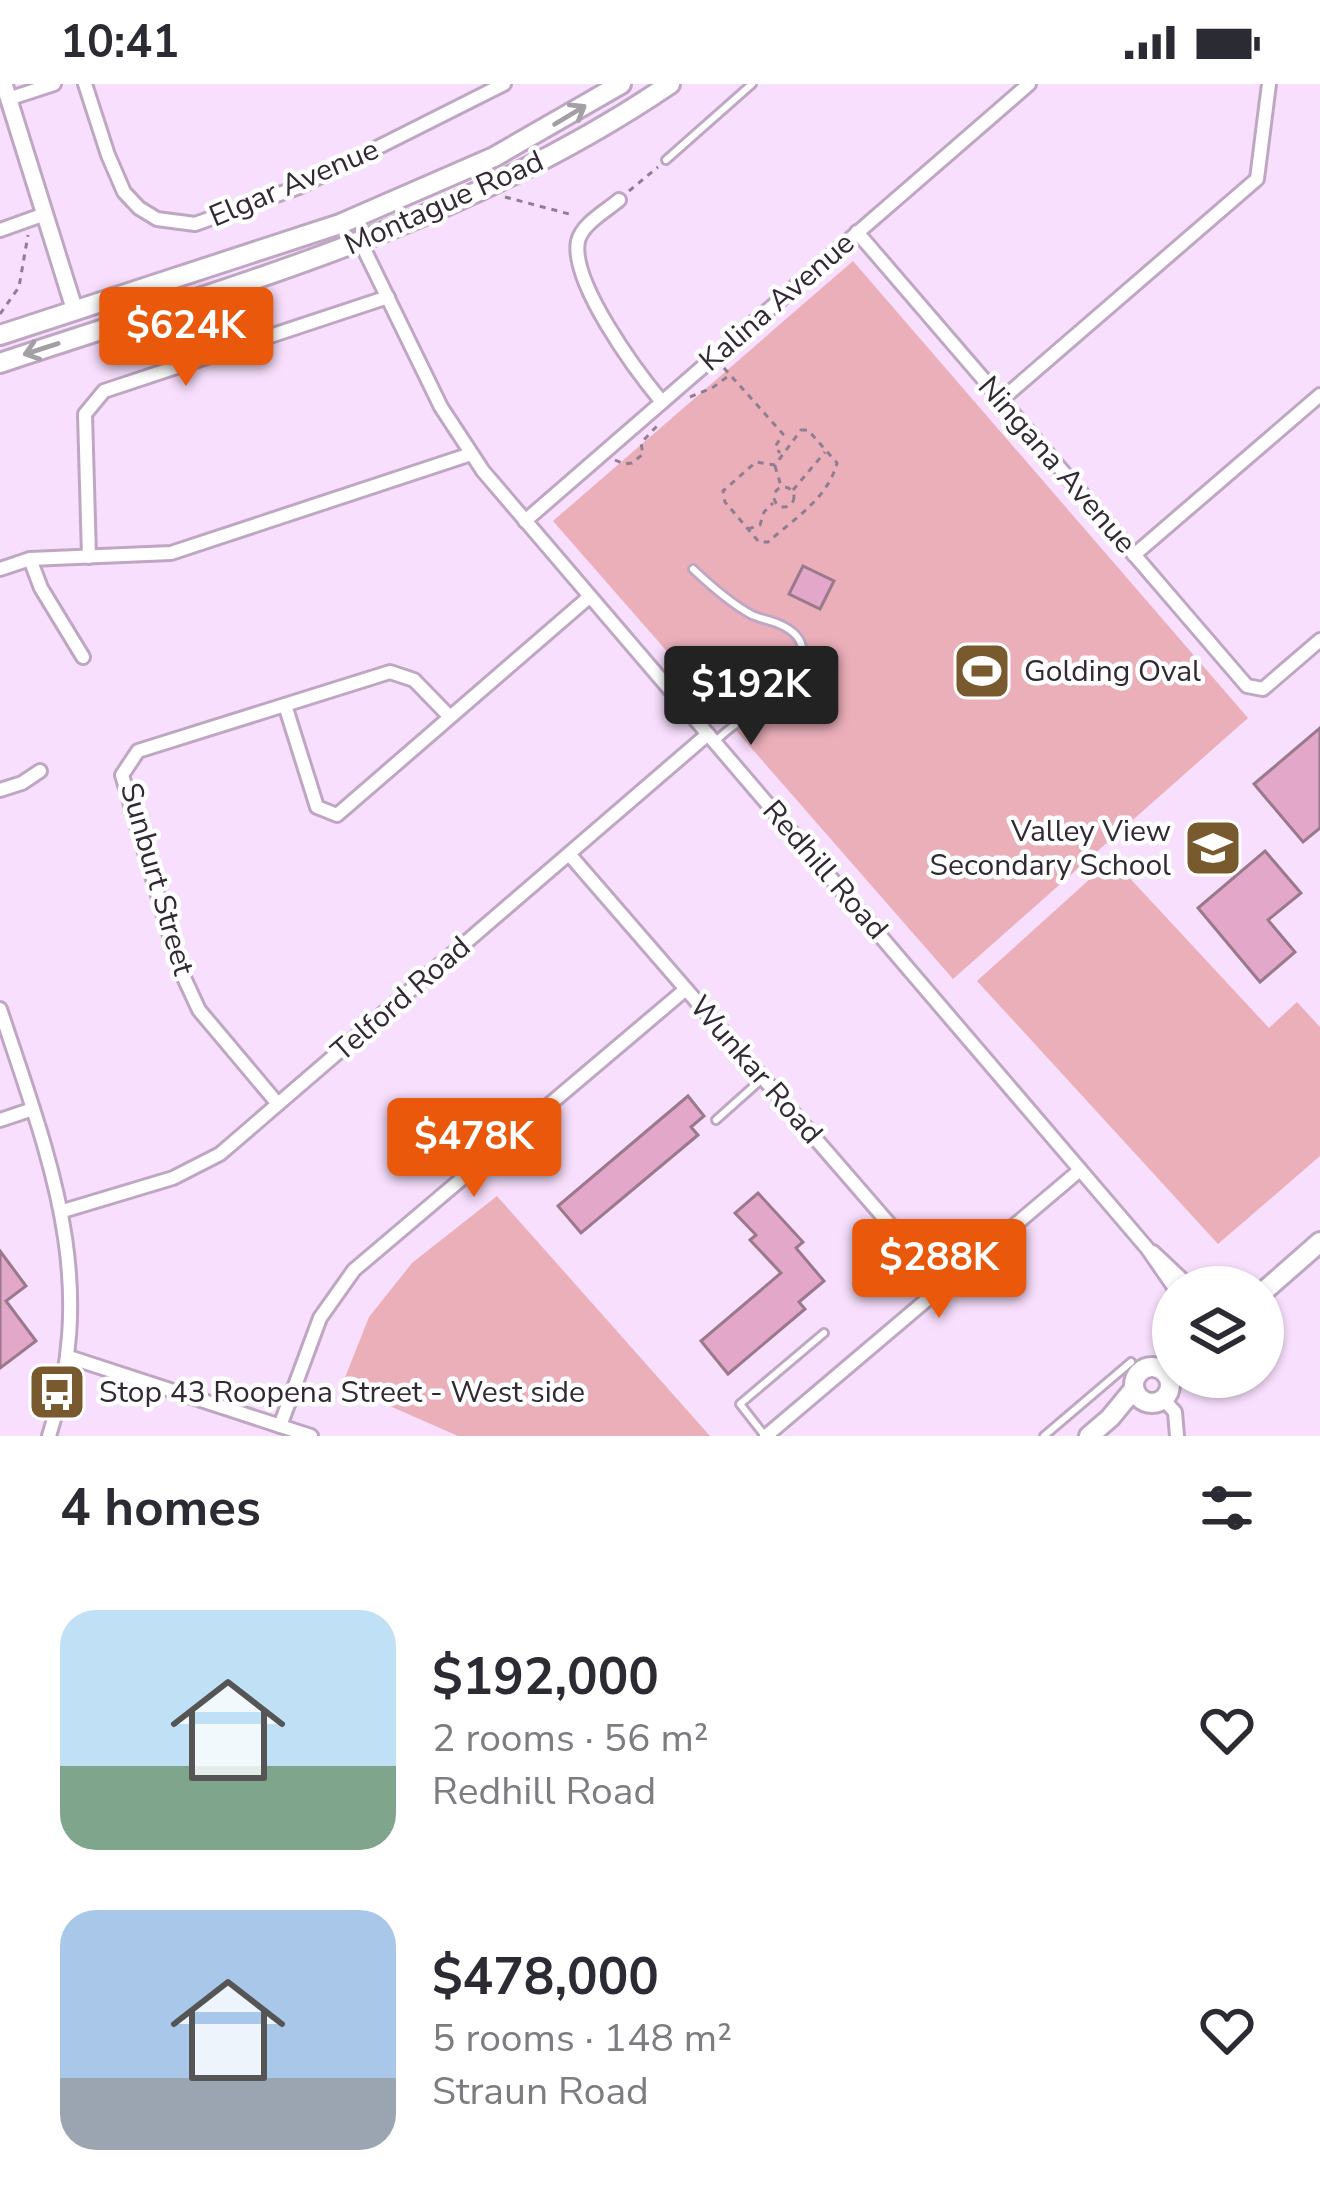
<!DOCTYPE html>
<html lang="en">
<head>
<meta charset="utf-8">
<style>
	body { margin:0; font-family:"Nunito Sans",sans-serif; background:#f2f2f3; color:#2b2b33; height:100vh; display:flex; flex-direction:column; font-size:45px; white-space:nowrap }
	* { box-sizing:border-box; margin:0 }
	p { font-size:39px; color:#7c7c81 }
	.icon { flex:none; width:66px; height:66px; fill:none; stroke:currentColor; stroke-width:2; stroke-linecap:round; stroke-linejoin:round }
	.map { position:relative; height:1352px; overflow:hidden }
	.sheet { display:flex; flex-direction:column; background:#fff; flex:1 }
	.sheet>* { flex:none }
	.fabs { position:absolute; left:1152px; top:1182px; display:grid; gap:24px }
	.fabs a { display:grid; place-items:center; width:132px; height:132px; border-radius:50%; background:#fff; box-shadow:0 3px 9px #0004; font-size:60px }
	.price { position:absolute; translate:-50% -102px; padding:0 27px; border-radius:12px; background:#ea580c; color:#fff; font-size:39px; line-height:78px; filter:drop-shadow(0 3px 6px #0008) }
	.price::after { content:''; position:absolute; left:50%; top:72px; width:36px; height:27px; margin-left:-18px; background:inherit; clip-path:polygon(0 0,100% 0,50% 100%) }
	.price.on { background:#222; color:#fff }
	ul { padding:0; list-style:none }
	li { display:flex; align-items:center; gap:36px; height:300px; padding:0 60px }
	li span { display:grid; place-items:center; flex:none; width:336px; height:240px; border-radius:36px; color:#555 }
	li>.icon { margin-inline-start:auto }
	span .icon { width:144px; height:144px; fill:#fffc; stroke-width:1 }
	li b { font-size:51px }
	h2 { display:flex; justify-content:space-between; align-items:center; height:144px; padding:0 60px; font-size:51px }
	.status { display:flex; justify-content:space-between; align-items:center; height:84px; padding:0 60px; background:#fff; direction:ltr }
	.status svg { height:33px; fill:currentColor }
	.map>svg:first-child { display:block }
	.green { fill:#ebafba }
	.building { fill:#e2a7c9; stroke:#9a798b; stroke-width:3 }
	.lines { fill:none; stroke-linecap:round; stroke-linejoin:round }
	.service-casing { stroke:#bfa7c3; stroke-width:12 }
	.minor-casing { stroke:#bfa7c3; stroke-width:18 }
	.tertiary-casing { stroke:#bfa7c3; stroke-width:21 }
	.secondary-casing { stroke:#bfa7c3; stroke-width:24 }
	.path { stroke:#8f7e92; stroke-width:3; stroke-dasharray:6 6; stroke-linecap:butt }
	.service { stroke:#fff; stroke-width:6 }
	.minor { stroke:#fff; stroke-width:12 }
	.tertiary { stroke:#fff; stroke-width:15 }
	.secondary { stroke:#fff; stroke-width:18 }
	.oneway { stroke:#a39fa4 }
	.labels { text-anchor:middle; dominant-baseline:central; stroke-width:9; stroke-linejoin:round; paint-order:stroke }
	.street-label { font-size:30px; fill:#322934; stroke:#fff }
	.poi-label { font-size:30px; fill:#322934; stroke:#fff; text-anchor:start }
</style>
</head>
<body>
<div class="status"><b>10:41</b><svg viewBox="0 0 49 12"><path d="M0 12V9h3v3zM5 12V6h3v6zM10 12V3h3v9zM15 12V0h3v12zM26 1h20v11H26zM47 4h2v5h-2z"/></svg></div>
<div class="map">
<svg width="1320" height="1352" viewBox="0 0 1320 1352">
	<rect width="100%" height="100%" fill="#f8dffd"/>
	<g class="green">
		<polygon points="853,177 1248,634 953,895 553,437"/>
		<polygon points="1112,775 1269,944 1297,918 1320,943 1320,1072 1218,1160 977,897"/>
		<polygon points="497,1112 710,1352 458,1352 342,1301 369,1233 412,1179"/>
	</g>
	<g class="building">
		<polygon points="803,482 834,497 820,525 789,510"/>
		<polygon points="1320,644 1320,744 1303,758 1254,700"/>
		<polygon points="1265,767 1301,809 1268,836 1295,868 1260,898 1198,824"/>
		<polygon points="688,1012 704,1032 691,1043 698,1051 581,1149 558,1122"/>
		<polygon points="758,1109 803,1158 796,1164 824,1197 799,1218 805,1225 728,1290 701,1257 781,1189 750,1156 756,1151 735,1129"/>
		<polygon points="0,1167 26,1202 6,1217 36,1257 0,1284"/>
	</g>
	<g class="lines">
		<g class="service-casing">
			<g id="service">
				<polyline points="666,76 752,0"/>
				<path d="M 693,485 C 711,502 730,519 752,531 C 761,535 770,536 779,540 C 819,557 801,590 776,612 C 757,628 734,638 716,657"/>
				<polyline points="716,1036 763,994"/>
				<polyline points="765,1352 740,1320 824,1249"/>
				<polyline points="1044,1352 1131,1278"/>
			</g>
		</g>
		<g class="minor-casing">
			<g id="minor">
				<polyline points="85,0 108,71 124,108 139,124 157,135 195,140 299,103 504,0"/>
				<polyline points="8,15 54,0"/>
				<path d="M 619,116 C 606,127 582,140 578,157 C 570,198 637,288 662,318"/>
				<polyline points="0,146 45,130"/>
				<polyline points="857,148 1247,602 1263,605 1320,556"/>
				<polyline points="361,159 441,323 483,387 1147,1164 1174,1203"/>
				<polyline points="1001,316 1257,95 1269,0"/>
				<polyline points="525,437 1029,0"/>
				<polyline points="1134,471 1320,311"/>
				<polyline points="89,473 85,330 104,307 388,213"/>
				<polyline points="30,475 41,504 83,573"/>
				<polyline points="0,485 30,475 171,469 471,370"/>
				<polyline points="285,621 317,723 337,731 588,514"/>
				<polyline points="0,706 22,699 40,687"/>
				<polyline points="569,770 943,1202"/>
				<path d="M 0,925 C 49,1074 100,1195 49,1352"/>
				<polyline points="278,1020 199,926 180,885 122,691 138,667 390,588 414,596 450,633"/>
				<polyline points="0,1036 33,1025"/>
				<polyline points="63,1127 173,1094 220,1070 708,650"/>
				<polyline points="1153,1168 1190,1203"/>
				<polyline points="69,1273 311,1352"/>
				<polyline points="1163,1315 1175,1328 1177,1352"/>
				<polyline points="280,1342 320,1234 354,1186 686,905"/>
				<polyline points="766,1352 1080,1086"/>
			</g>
		</g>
		<g class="tertiary-casing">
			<polyline id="tertiary" points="4,0 75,227"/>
		</g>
		<g class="secondary-casing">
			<g id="secondary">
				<polyline points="0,251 340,140 494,73 621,0"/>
				<path d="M 0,279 C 231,202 466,139 670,0"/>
				<polyline points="1263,1208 1320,1158"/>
				<circle cx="1152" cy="1301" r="18"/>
				<polyline points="1089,1352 1110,1334 1134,1305"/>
			</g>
		</g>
		<g class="path">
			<polyline points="629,107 658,83"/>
			<polyline points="505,113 573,131"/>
			<polyline points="0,230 19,203 28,151"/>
			<polyline points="724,284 783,350 775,363 780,369"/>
			<polyline points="690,313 712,304 730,291"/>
			<path d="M 801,346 L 808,346 L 837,379 C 828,414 794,435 768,458 L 759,458 L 725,418 L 723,407 L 756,378 L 775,381 Z"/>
			<polyline points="615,376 624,380 632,379 643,370 641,359 657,342"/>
			<polyline points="775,382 781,402"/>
			<circle cx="784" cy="413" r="10"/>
			<polyline points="793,406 825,368"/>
			<polyline points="748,445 760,441 764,428 773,419"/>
			<polyline points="1170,1221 1173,1229"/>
		</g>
		<use href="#service" class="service"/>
		<use href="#minor" class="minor"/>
		<use href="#tertiary" class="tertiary"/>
		<use href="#secondary" class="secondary"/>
	</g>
	<defs><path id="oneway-shaft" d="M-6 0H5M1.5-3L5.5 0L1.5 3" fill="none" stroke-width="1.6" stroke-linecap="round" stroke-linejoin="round" transform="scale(3)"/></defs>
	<g class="oneway">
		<use href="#oneway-shaft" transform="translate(570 31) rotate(-31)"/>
		<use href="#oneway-shaft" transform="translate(41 265) rotate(162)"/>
	</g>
	<defs>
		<g id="stadium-square" transform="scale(3)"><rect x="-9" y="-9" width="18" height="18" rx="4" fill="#785a2e" stroke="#fff"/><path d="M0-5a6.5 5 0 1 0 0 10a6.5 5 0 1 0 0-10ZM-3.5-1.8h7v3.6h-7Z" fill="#fff"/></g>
		<g id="school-square" transform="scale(3)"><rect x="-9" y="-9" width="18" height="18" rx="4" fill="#785a2e" stroke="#fff"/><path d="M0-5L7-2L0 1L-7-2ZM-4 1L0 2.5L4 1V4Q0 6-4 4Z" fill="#fff"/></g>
		<g id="bus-square" transform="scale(3)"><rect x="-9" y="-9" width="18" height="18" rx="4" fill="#785a2e" stroke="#fff"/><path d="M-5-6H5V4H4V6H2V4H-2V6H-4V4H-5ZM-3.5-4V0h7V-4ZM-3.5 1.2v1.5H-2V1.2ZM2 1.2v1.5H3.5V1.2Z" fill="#fff"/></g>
	</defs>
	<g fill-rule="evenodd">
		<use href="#stadium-square" x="982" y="587"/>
		<use href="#school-square" x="1213" y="764"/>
		<use href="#bus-square" x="57" y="1308"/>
	</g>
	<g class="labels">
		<g class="street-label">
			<text transform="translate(294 99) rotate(-23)">Elgar Avenue</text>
			<text transform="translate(444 119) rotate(-24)">Montague Road</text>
			<text transform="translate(777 218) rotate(-41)">Kalina Avenue</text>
			<text transform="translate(1057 381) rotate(49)">Ningana Avenue</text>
			<text transform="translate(825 786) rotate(49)">Redhill Road</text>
			<text transform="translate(157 795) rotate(74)">Sunburt Street</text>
			<text transform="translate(401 915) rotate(-41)">Telford Road</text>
			<text transform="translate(756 986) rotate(49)">Wunkar Road</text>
		</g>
		<g class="poi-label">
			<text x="1024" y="587">Golding Oval</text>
			<text x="1171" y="747" text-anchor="end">Valley View<tspan x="1171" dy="34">Secondary School</tspan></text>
			<text x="99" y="1308">Stop 43 Roopena Street - West side</text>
		</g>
	</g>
</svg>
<div class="fabs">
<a><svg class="icon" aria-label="layers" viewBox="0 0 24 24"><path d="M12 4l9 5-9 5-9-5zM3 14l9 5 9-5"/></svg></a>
</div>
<b class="price" style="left:186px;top:305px">$624K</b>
<b class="price on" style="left:751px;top:664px">$192K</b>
<b class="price" style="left:474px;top:1116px">$478K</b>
<b class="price" style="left:939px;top:1237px">$288K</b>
</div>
<section class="sheet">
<h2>4 homes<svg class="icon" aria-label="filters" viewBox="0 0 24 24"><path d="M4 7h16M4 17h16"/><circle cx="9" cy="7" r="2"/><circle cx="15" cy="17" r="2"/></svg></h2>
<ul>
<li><span style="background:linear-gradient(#bfe0f5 65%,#7fa58c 0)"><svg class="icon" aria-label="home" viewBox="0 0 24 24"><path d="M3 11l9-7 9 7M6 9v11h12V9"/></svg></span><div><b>$192,000</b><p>2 rooms · 56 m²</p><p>Redhill Road</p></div><svg class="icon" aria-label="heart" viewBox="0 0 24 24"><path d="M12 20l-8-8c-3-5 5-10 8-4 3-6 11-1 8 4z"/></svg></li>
<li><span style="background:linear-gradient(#a9c7e8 70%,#9aa5b1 0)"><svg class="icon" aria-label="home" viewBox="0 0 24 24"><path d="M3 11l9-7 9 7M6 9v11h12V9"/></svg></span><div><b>$478,000</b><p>5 rooms · 148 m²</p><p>Straun Road</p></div><svg class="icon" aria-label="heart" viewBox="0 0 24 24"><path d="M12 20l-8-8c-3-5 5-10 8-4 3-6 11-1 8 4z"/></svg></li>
</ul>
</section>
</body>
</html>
